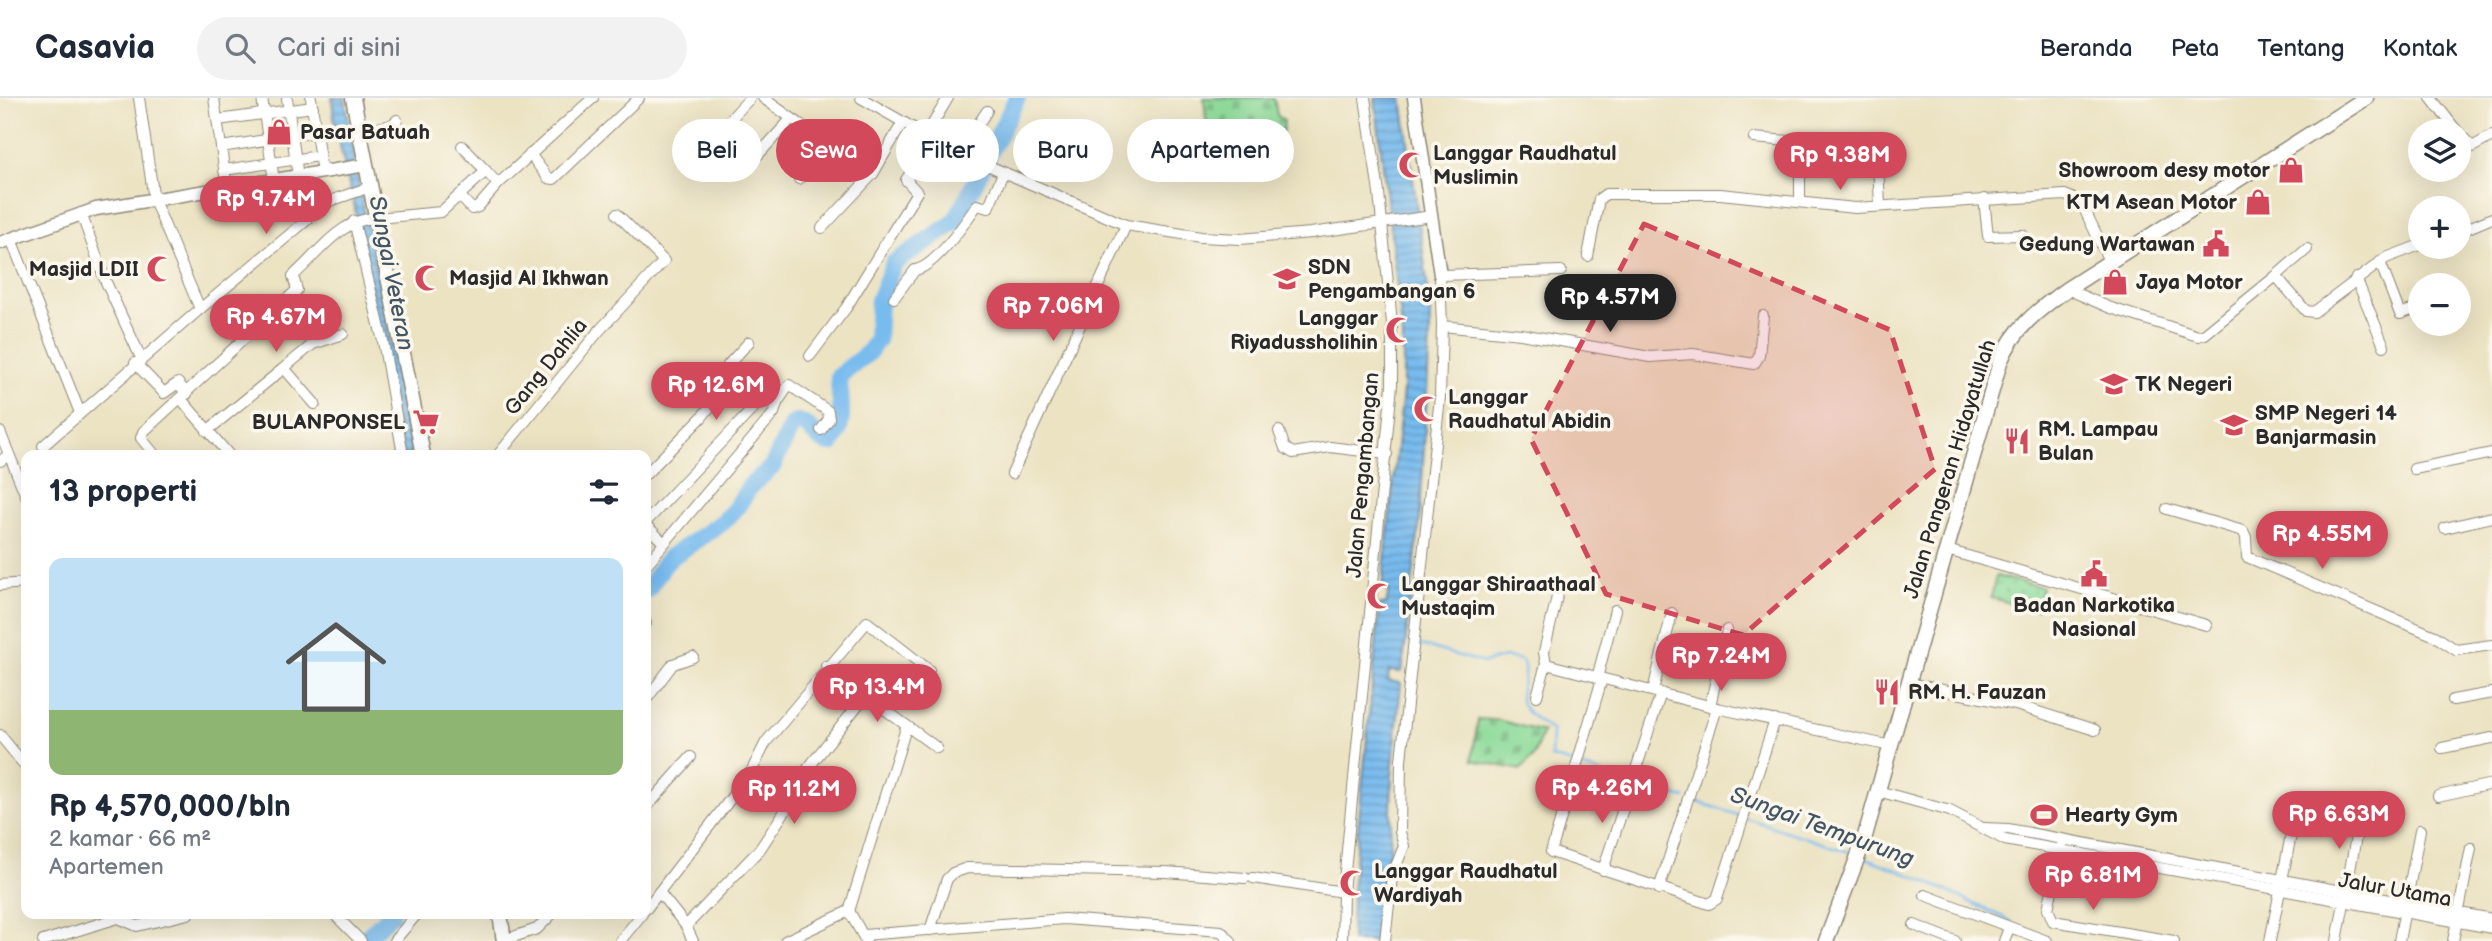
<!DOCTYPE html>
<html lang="id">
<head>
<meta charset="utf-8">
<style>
	body { margin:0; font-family:"Balsamiq Sans",sans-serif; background:#f2f2f3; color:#1f2937; height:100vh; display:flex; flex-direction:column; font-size:26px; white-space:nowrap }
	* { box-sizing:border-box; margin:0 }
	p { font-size:23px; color:#747a83 }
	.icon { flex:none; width:38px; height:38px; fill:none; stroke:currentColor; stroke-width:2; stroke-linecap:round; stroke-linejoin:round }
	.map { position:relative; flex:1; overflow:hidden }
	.panel { position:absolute; left:21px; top:352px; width:630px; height:469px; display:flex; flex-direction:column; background:#fff; border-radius:14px; box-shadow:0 7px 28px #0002 }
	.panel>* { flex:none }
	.guide { position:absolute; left:672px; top:21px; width:665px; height:63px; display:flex; gap:14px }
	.fabs { position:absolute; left:2408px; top:21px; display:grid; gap:14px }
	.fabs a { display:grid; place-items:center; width:63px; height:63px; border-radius:50%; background:#fff; box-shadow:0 7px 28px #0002; font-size:35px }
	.price { position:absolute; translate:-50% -60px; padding:0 16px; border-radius:24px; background:#d1495b; color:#fff; font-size:23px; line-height:46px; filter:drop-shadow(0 2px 4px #0008) }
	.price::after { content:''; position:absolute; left:50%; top:42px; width:21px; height:16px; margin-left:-10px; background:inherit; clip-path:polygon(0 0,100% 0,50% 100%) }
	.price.on { background:#222; color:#fff }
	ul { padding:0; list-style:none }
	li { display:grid; align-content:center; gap:14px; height:371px; padding:0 28px }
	li span { display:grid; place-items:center; height:217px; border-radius:14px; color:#555 }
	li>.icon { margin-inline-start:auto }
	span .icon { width:126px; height:126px; fill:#fffc; stroke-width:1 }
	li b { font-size:30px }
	h2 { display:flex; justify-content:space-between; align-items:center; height:84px; padding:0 28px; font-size:30px }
	.tag { padding:0 24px; border-radius:32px; background:#fff; box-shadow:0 7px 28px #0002; font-size:24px; line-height:63px }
	.tag.on { background:#d1495b; color:#fff }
	header { display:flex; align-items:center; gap:42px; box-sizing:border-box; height:98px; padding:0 35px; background:#fff; border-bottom:2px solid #e0e1e3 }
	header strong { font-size:33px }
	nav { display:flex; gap:38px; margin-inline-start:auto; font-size:24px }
	.search { width:490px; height:63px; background:#f2f2f3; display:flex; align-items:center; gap:18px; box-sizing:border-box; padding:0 24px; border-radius:38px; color:#747a83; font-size:26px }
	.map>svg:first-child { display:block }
	.cemetery { fill:url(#cemetery-stones); stroke:#5c8262; stroke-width:2 }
	.garden { fill:url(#garden-dots); stroke:#5c8262; stroke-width:2 }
	.water { fill:url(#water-rules); stroke:#52738c; stroke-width:2 }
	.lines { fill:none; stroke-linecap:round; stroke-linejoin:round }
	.stream { stroke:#78bbee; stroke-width:2.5 }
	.river { stroke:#78bbee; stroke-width:18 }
	.minor-casing { stroke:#8c8777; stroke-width:12 }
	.tertiary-casing { stroke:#8c8777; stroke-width:15 }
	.primary-casing { stroke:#8c8777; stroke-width:17 }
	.minor { stroke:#fff; stroke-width:10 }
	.tertiary { stroke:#fff; stroke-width:12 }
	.primary { stroke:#fff; stroke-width:14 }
	.marked { fill:#d1495b; fill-opacity:0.2; stroke:#d1495b; stroke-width:5; stroke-dasharray:14 9; stroke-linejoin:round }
	.labels { text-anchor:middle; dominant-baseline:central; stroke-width:7; stroke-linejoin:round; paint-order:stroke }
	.poi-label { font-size:21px; font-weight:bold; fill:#2b2b2b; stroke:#fbf7ec; text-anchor:start }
	.street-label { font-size:21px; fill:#2b2b2b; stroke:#fbf7ec }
	.water-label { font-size:23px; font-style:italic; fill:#425666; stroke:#fbf7ec }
</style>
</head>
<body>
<header>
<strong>Casavia</strong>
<div class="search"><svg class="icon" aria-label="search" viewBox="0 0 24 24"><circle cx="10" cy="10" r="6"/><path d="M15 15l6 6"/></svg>Cari di sini</div>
<nav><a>Beranda</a><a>Peta</a><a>Tentang</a><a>Kontak</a></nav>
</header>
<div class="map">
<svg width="2492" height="843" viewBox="0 0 2492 843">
	<defs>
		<pattern id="cemetery-stones" width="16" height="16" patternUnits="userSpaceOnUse" patternTransform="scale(1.75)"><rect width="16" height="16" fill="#8cda99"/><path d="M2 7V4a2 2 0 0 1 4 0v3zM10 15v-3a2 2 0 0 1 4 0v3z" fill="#79bb84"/></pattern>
		<pattern id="garden-dots" width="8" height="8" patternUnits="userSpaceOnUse" patternTransform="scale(1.75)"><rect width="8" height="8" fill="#8cda99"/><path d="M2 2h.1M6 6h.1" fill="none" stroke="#79bb84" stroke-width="1.8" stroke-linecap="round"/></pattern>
		<pattern id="water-rules" width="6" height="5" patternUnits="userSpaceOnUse" patternTransform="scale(1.75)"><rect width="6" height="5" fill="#78bbee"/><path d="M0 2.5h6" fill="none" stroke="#6398c1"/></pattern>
	</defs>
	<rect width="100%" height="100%" fill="#fbf7ec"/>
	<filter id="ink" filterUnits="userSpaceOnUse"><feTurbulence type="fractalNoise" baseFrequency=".0143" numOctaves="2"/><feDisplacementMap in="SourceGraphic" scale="14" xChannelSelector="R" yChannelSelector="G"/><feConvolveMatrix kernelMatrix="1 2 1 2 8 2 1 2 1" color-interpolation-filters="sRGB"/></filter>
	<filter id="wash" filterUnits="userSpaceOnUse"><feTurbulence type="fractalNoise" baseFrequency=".00686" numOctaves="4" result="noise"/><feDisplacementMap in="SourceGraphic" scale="28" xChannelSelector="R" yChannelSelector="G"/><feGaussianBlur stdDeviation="1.57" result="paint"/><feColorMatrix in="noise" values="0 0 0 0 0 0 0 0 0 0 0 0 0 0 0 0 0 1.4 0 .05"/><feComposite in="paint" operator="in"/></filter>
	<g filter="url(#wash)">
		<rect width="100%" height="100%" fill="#ece3c3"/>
		<g class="cemetery">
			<polygon points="1204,0 1274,0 1277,17 1284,23 1280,49 1271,65 1209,53"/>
			<polygon points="1478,621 1498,622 1543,634 1533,659 1520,672 1472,662"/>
		</g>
		<polygon class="garden" points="1996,478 2042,489 2037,512 1991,500"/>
		<g class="water">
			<polygon points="332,0 345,0 357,78 414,357 403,357 362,142 334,22"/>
			<polygon points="1375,0 1402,0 1430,206 1430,239 1420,421 1402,574 1389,573 1388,583 1401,585 1392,678 1390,751 1379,812 1378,843 1351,843 1352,792 1380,506 1386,507 1389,492 1382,490 1403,293 1403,239"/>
		</g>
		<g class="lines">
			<g class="stream">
				<path d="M 1417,546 L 1484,565 L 1505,559 L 1521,562 C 1532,576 1512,595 1525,611 C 1531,619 1543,626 1552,633 L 1551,659 L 1575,666"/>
				<polyline points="1581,669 1628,684"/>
				<polyline points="1634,686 1685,700"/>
				<polyline points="1692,702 1855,756"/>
				<polyline points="1864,759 1923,782 2011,823 2013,827"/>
			</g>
			<g class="river">
				<path d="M 646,493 L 668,461 L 723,424 L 736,410 L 751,387 L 772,369 L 792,327 L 798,324 C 812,327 818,346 832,345 C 847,323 839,301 839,278 L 868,255 L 877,242 L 879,202 L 894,165 L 955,124 L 1017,0"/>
				<polyline points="363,843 391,816"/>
			</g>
		</g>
	</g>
	<g filter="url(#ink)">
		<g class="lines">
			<g class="minor-casing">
				<g id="minor">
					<polyline points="214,0 227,91"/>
					<polyline points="262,0 274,83"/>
					<polyline points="287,0 298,79"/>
					<polyline points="311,0 322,75"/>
					<polyline points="763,0 828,46 824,57 799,81"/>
					<polyline points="861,0 952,52 1126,127 1201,139 1240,141 1311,135 1432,118"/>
					<polyline points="2431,0 2457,33"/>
					<polyline points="218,22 313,9"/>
					<polyline points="728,24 750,0"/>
					<polyline points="359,34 391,27 397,22"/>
					<polyline points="2459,35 2472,49 2492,38"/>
					<polyline points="926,37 948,0"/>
					<polyline points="1754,40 1800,44 1800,104"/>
					<polyline points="221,49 316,34"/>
					<polyline points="959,55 987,13"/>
					<polyline points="530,56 548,80 554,81 639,0"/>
					<polyline points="759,56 791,21"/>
					<polyline points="224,72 319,58"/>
					<polyline points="498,86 593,0"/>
					<polyline points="460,98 472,111 478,109 498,86 486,73"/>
					<polyline points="1984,101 1988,138 2023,137"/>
					<polyline points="1880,108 1878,66 1882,62 1897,60"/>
					<polyline points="81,115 105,182 141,260"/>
					<polyline points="354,123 383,243 403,357"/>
					<polyline points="822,130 873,76 903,24"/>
					<polyline points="2459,134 2492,120"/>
					<polyline points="11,141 80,315"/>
					<polyline points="1588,158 1599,101 1606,96 1720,96 1855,110 2065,97 2081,104 2109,163"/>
					<polyline points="2380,164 2400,216 2420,209"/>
					<polyline points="2276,178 2307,151"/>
					<polyline points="2356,180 2384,248"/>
					<polyline points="2067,191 2108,209 2198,238 2205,236 2276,178 2306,213 2314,214 2386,160 2420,147"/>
					<path d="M 894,200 L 915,172 C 935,169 965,125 977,107 L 988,110 L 1003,75"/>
					<polyline points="200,211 330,103 370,89"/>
					<polyline points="1442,228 1521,236 1650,259 1693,256 1754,266 1759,258 1763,218"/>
					<polyline points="810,258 846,210 917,94 906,82 932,41"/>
					<polyline points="135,265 164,295 178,285 187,296"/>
					<polyline points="181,301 229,357"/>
					<polyline points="315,306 284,270 313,246 343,236"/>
					<polyline points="207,333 284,270"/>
					<polyline points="1279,333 1285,350 1293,355 1330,349 1387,356"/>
					<polyline points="0,334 26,398"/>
					<polyline points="43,348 200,211 154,102 139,0"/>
					<path d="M 155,357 L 141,340 L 143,334 L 297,192 L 293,178 C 316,158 336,127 367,121 L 441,114 L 486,73 L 462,48"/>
					<polyline points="498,357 598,234 664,163 617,116"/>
					<polyline points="0,363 9,357"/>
					<polyline points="2414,371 2492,355"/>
					<polyline points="646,376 701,320 731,283 728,267 749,244"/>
					<polyline points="1012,376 1126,127"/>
					<polyline points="2167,411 2243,433 2246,439 2247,459 2435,538 2456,552 2492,547"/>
					<polyline points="646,424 760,303 765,301 777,305 789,287 828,313 829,321 821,332"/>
					<polyline points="646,427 663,444"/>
					<polyline points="2445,430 2492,419"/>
					<polyline points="1947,452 2206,527"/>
					<polyline points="646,467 774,315 777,305"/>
					<polyline points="0,487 26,485"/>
					<polyline points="646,526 646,525"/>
					<polyline points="1546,566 1717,610 1891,648"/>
					<polyline points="826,568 937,650"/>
					<polyline points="1597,580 1615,512"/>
					<polyline points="1602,581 1551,754 1709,806 1717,801 1775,622"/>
					<polyline points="1908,585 2016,607 2095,632"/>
					<polyline points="1653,593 1672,515"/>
					<polyline points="1537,598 1546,566 1544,554 1559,490"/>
					<polyline points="646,602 673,566 693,559"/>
					<polyline points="2453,602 2492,595"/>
					<polyline points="1710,608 1727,532"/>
					<polyline points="0,637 26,669"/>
					<polyline points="2442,650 2492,640"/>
					<polyline points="1878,693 1950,713 2005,742 2492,830"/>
					<polyline points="2438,698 2492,686"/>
					<polyline points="646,710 691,659"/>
					<polyline points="1984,730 2008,731 2492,821"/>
					<polyline points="2062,747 2048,811 2053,823 2174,843"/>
					<polyline points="1603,772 1661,595"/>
					<polyline points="1253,780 1343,794"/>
					<polyline points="1659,791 1717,610"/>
					<polyline points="659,794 686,828 693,843"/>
					<polyline points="1925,797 2047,843"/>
					<polyline points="646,811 751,674 766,644 867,524 929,572"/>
					<polyline points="849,813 866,843"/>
					<polyline points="334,816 361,843"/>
					<polyline points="1914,827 1955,843"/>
					<polyline points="686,828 760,751 787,710 798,683 865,598"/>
					<polyline points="930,832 947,781 953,775 967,770 1165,774 1245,780"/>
					<polyline points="864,837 1064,821 1221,833 1231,843"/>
					<polyline points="504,842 537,831 552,816"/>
					<polyline points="43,843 118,820 137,828 188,816"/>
					<polyline points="394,843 417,816"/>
					<polyline points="620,843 642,816"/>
					<polyline points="785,843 849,813 906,630"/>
					<polyline points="1342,843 1343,794 1392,287 1392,225 1379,95 1365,0"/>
					<polyline points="1385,843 1392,778 1404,748 1400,734 1401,662 1440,299 1442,228 1440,177 1561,173"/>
					<polyline points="2004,843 2009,830"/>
					<polyline points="2270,843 2291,737"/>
					<polyline points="2337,843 2360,717"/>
					<polyline points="2399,843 2420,732"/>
					<polyline points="2453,843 2471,750"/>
				</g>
			</g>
			<g class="tertiary-casing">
				<g id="tertiary">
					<polyline points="1414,0 1440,177"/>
					<polyline points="0,145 96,111 366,67"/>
				</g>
			</g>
			<g class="primary-casing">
				<g id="primary">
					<polyline points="353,0 423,357"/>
					<polyline points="500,816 504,843"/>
					<path d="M 1826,843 L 1863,745 L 2000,264 C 2014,230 2038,212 2067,191 L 2366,0"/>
				</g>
			</g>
			<use href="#minor" class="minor"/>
			<use href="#tertiary" class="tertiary"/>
			<use href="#primary" class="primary"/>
		</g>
	</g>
	<path class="marked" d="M 1644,126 L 1890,232 L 1935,371 L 1743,537 L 1606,496 L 1531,341 Z"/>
	<defs>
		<g id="shop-bare" transform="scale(2.1)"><path d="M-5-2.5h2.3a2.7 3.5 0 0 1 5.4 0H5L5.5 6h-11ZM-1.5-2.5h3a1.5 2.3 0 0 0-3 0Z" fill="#d1495b" stroke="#fbf7ec" stroke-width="2.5" paint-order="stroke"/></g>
		<g id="mosque-bare" transform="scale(2.1)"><path d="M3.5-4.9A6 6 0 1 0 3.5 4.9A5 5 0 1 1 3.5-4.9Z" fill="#d1495b" stroke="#fbf7ec" stroke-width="2.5" paint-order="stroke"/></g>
		<g id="civic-bare" transform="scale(2.1)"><path d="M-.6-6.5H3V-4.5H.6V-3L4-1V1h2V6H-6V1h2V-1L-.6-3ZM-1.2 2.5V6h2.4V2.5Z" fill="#d1495b" stroke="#fbf7ec" stroke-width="2.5" paint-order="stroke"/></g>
		<g id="school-bare" transform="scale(2.1)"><path d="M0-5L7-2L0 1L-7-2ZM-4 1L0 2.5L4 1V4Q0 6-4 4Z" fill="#d1495b" stroke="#fbf7ec" stroke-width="2.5" paint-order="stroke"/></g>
		<g id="supermarket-bare" transform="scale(2.1)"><path d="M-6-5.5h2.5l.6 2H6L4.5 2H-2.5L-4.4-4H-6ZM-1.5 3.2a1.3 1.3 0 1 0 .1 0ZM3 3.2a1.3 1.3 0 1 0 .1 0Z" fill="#d1495b" stroke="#fbf7ec" stroke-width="2.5" paint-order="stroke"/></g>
		<g id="restaurant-bare" transform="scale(2.1)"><path d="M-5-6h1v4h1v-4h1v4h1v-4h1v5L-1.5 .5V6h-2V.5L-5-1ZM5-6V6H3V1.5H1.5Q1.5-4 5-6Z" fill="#d1495b" stroke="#fbf7ec" stroke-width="2.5" paint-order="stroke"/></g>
		<g id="stadium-bare" transform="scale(2.1)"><path d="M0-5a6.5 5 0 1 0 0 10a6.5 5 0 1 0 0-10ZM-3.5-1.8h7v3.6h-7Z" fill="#d1495b" stroke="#fbf7ec" stroke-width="2.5" paint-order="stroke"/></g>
	</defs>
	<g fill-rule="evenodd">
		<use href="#shop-bare" x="279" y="34"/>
		<use href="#mosque-bare" x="1412" y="67"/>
		<use href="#shop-bare" x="2291" y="72"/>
		<use href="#shop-bare" x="2258" y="104"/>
		<use href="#civic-bare" x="2216" y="146"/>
		<use href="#mosque-bare" x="160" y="171"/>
		<use href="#mosque-bare" x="428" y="180"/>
		<use href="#school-bare" x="1287" y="181"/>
		<use href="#shop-bare" x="2115" y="184"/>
		<use href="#mosque-bare" x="1399" y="232"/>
		<use href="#school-bare" x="2114" y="286"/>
		<use href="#mosque-bare" x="1427" y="311"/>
		<use href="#supermarket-bare" x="426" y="324"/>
		<use href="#school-bare" x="2234" y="327"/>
		<use href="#restaurant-bare" x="2017" y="343"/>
		<use href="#civic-bare" x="2094" y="476"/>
		<use href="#mosque-bare" x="1380" y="498"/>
		<use href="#restaurant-bare" x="1887" y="594"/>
		<use href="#stadium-bare" x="2044" y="717"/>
		<use href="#mosque-bare" x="1353" y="785"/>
	</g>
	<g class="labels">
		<g class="poi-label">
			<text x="300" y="34">Pasar Batuah</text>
			<text x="1433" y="55">Langgar Raudhatul<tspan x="1433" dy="24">Muslimin</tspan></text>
			<text x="2270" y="72" text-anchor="end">Showroom desy motor</text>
			<text x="2237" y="104" text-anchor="end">KTM Asean Motor</text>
			<text x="2195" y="146" text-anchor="end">Gedung Wartawan</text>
			<text x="1308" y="169">SDN<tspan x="1308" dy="24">Pengambangan 6</tspan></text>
			<text x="139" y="171" text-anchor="end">Masjid LDII</text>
			<text x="449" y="180">Masjid Al Ikhwan</text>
			<text x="2136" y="184">Jaya Motor</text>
			<text x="1378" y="220" text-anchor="end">Langgar<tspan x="1378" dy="24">Riyadussholihin</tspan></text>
			<text x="2135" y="286">TK Negeri</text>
			<text x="1448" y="299">Langgar<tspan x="1448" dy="24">Raudhatul Abidin</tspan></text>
			<text x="2255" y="315">SMP Negeri 14<tspan x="2255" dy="24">Banjarmasin</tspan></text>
			<text x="405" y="324" text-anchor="end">BULANPONSEL</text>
			<text x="2038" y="331">RM. Lampau<tspan x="2038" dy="24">Bulan</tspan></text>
			<text x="1401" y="486">Langgar Shiraathaal<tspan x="1401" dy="24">Mustaqim</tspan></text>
			<text x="2094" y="507" text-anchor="middle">Badan Narkotika<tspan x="2094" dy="24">Nasional</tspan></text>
			<text x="1908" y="594">RM. H. Fauzan</text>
			<text x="2065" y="717">Hearty Gym</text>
			<text x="1374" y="773">Langgar Raudhatul<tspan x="1374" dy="24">Wardiyah</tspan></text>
		</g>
		<g class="street-label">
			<text transform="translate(546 269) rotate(-51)">Gang Dahlia</text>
			<text transform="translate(1950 371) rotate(-73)">Jalan Pangeran Hidayatullah</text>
			<text transform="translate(1363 377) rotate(-85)">Jalan Pengambangan</text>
			<text transform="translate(2395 792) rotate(10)">Jalur Utama</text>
		</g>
		<g class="water-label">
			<text transform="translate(391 175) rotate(79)">Sungai Veteran</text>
			<text transform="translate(1822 729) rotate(20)">Sungai Tempurung</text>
		</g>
	</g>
</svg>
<div class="fabs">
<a><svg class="icon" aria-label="layers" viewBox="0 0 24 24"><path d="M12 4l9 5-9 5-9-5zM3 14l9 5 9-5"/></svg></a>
<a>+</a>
<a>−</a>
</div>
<b class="price" style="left:1840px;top:94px">Rp 9.38M</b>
<b class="price" style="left:266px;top:138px">Rp 9.74M</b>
<b class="price on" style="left:1610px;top:236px">Rp 4.57M</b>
<b class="price" style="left:1053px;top:245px">Rp 7.06M</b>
<b class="price" style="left:276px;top:256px">Rp 4.67M</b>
<b class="price" style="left:716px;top:324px">Rp 12.6M</b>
<b class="price" style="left:2322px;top:473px">Rp 4.55M</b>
<b class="price" style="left:1721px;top:595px">Rp 7.24M</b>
<b class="price" style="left:877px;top:626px">Rp 13.4M</b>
<b class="price" style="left:1602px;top:727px">Rp 4.26M</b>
<b class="price" style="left:794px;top:728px">Rp 11.2M</b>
<b class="price" style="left:2339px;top:753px">Rp 6.63M</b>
<b class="price" style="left:2093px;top:814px">Rp 6.81M</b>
<div class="guide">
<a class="tag">Beli</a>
<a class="tag on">Sewa</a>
<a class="tag">Filter</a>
<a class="tag">Baru</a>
<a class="tag">Apartemen</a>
</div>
<section class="panel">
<h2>13 properti<svg class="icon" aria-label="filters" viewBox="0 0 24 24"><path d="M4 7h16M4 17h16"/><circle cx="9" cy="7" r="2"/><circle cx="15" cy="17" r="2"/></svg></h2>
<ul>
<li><span style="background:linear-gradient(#bfe0f5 70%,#8fb573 0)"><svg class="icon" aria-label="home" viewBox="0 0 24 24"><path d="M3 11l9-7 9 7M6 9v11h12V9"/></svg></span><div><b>Rp 4,570,000/bln</b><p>2 kamar · 66 m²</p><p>Apartemen</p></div></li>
</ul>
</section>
</div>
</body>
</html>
